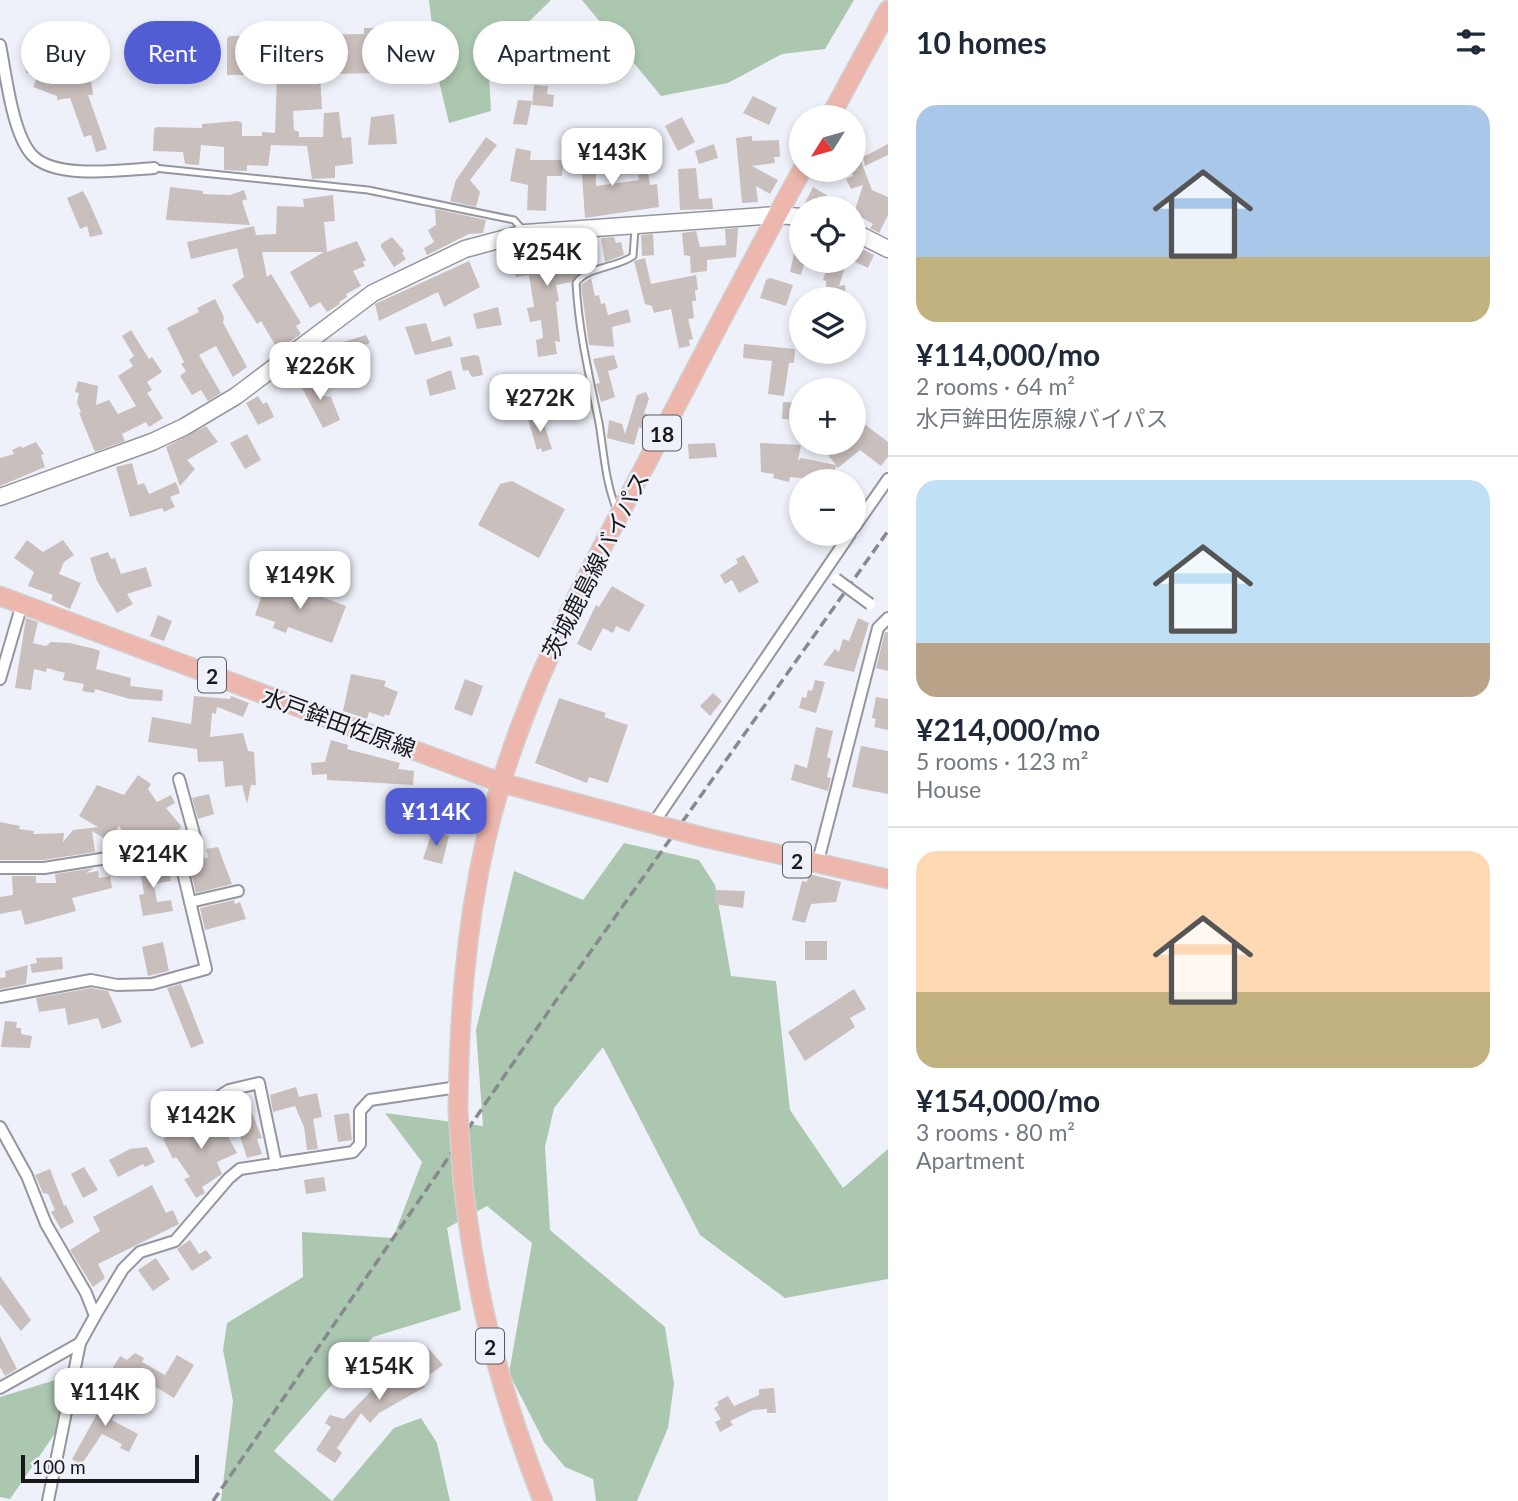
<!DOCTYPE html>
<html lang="en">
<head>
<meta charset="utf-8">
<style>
	body { margin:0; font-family:Lato,"Noto Sans JP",sans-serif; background:#f2f2f3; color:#1f2937; height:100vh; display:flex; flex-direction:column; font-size:26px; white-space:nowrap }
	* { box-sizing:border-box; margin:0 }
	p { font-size:23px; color:#747a83 }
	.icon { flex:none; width:38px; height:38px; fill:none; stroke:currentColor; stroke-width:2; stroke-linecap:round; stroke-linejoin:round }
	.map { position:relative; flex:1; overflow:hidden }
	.drawer { display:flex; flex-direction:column; background:#fff; width:630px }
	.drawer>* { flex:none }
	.hud { position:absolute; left:21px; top:21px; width:665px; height:63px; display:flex; gap:14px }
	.needle { width:46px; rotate:233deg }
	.controls { position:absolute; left:789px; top:105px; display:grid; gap:14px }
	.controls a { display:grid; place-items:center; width:77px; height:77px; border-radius:50%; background:#fff; box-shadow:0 4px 10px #0003; font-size:35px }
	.scale { position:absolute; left:21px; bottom:18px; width:178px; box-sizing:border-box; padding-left:7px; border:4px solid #19191c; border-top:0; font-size:19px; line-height:24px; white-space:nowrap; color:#19191c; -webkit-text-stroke:5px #eff1fa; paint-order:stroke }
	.price { position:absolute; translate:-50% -60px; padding:0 16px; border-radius:14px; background:#fff; color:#222; font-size:23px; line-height:46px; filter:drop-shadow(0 2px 4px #0008) }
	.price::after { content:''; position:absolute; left:50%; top:42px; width:21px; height:16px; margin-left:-10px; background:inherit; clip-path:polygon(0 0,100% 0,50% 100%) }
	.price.current { background:#535dd3; color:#fff }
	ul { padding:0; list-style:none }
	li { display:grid; align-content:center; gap:14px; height:371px; padding:0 28px }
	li+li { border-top:2px solid #e0e1e3 }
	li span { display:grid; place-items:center; height:217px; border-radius:21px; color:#555 }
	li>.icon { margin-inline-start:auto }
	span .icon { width:126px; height:126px; fill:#fffc; stroke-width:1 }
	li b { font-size:30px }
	h2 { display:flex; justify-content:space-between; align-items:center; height:84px; padding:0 28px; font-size:30px }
	.pill { padding:0 24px; border-radius:32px; background:#fff; box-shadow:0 4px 10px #0003; font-size:24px; line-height:63px }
	.pill.current { background:#535dd3; color:#fff }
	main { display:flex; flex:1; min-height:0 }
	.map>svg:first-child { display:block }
	.forest { fill:#acc7b0 }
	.building { fill:#c9bfbd }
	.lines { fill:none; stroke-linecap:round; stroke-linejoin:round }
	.lane-casing { stroke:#95969e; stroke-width:9 }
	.street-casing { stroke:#95969e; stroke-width:14 }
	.secondary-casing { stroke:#95969e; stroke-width:19 }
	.primary-casing { stroke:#d1d1d2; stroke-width:21 }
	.lane { stroke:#fff; stroke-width:5 }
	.street { stroke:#fff; stroke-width:10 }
	.secondary { stroke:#fff; stroke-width:16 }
	.primary { stroke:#edb7ad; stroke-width:18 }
	.rail { stroke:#88898f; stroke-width:3.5; stroke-dasharray:10 5; stroke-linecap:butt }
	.street-bridge-casing { stroke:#95969e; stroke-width:14; stroke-linecap:butt }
	.primary-bridge-casing { stroke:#d1d1d2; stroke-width:21; stroke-linecap:butt }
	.street-bridge { stroke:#fff; stroke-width:10 }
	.primary-bridge { stroke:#edb7ad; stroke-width:18 }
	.labels { text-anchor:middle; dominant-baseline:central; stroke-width:5; stroke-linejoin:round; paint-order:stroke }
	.shield { fill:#eff1fa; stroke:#595a5f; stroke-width:2 }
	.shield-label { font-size:21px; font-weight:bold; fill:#19191c }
	.street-label { font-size:23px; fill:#19191c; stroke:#eff1fa }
</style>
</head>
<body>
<main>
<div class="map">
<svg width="888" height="1501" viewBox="0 0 888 1501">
	<rect width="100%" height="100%" fill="#eff1fa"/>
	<g class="forest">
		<polygon points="429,0 551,0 488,62 491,111 449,123 438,77"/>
		<polygon points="582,0 854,0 825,49 782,54 728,83 661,96"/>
		<polygon points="624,843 699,860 715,885 731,976 776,981 790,1110 843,1188 888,1149 888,1279 785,1298 700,1235 603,1047 554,1108 545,1147 550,1230 665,1327 674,1384 668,1428 637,1501 596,1501 593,1479 565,1467 544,1442 509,1373 532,1243 487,1206 447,1228 461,1310 373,1337 274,1451 332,1501 394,1428 421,1418 437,1443 450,1501 221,1501 233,1401 223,1350 227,1323 303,1277 302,1232 393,1238 422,1162 385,1113 483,1126 476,1030 514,871 583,900"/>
		<polygon points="65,1377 58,1429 10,1499 0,1497 0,1397"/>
	</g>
	<g class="building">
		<polygon points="364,28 375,28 378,31 386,73 320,74 322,109 293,111 294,130 299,132 299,137 323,137 324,113 339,112 342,138 351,137 353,164 335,166 335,178 312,179 307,146 271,145 268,166 247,165 247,171 224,170 224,147 201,145 199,165 185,164 183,152 153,151 154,129 157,127 202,128 202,124 238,121 242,123 242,136 262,136 262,132 275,133 277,75 227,75 227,38 230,36 364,34"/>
		<polygon points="62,31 64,48 58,49 62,84 91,80 93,95 88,95 107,149 96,152 91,135 84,137 70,98 57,100 57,96 33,87 39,72 26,73 23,49 36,48 34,34"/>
		<polygon points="534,85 548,86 547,94 554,95 553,107 532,105"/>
		<polygon points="753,96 777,108 769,125 743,113"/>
		<polygon points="518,100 532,101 527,125 513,124"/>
		<polygon points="394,114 397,144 368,145 371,117"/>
		<polygon points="682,117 695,142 678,151 665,126"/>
		<polygon points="589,130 595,153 596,186 639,180 638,175 648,173 650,185 657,184 659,207 585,218 579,132"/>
		<polygon points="752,136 752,141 779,140 780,157 774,157 775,163 752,166 778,180 770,194 756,186 758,202 742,203 736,138"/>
		<polygon points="486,137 497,145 470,180 480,192 476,207 450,201 456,180"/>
		<polygon points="714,144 718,158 699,164 695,151"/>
		<polygon points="888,144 888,155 865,166 863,157"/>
		<polygon points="855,146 872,190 888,197 888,215 879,233 870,228 873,224 854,213 863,185 851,189 846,179 853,176 851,170 854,170"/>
		<polygon points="516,148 531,151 530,160 563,160 562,176 547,176 546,211 527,210 528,185 510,181"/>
		<polygon points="696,168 699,199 712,198 713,209 680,210 678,169"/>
		<polygon points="170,187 203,191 203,194 230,195 244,190 247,199 242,201 250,225 166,220"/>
		<polygon points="813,187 828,196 821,208 803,207"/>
		<polygon points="83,191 89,202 103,234 90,237 87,226 80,229 67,198"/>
		<polygon points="333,195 335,221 324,222 327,252 357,241 366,260 363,262 365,266 353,271 361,286 346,294 347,297 339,302 340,304 327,312 320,302 310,308 290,272 324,252 262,252 267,277 271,274 301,323 296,326 301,334 278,350 261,321 257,324 232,285 244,277 237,248 191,259 187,242 254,226 256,235 276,234 277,206 304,207 303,199"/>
		<polygon points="435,209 486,220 483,233 469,234 427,255 424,248 434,242 428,230 436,225"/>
		<polygon points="738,228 736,257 707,260 707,271 691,273 690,256 684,255 682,233 696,231 700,247 726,245 725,229"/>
		<polygon points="799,231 802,231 802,261 847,261 839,286 845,285 846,299 827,299 826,281 823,280 826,270 804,264 801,275 790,272"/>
		<polygon points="653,234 654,255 642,256 641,235"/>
		<polygon points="392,237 404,251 402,253 406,259 394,267 381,247 381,244"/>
		<polygon points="614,237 616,243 621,242 624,255 605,262 601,238"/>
		<polygon points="578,240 581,271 571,282 556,285 559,301 556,302 560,342 555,341 557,354 538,357 536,340 543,338 541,320 530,322 527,308 534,307 529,275 516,277 511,248 528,243 531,257 568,253 566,241"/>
		<polygon points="858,247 874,255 868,268 853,261"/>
		<polygon points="645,258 651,284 696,275 698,290 695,290 696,301 692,301 694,318 688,319 693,339 689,340 690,346 679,348 671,309 654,313 652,306 645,304 634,261"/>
		<polygon points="469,261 480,287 444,307 438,292 379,321 375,304"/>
		<polygon points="591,278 595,296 599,295 601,304 605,303 608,315 628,309 631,322 612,327 614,347 589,345 581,285"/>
		<polygon points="770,278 793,285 786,306 760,298 766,280"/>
		<polygon points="215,299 224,317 223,323 247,367 233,377 216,346 199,355 221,393 208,401 201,390 192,395 180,376 186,371 181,364 184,362 167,328 199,312 197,308"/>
		<polygon points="498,307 502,325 477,329 473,314"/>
		<polygon points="426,323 432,342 450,336 453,346 415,355 405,327"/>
		<polygon points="131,330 149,359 152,357 162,372 147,382 152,390 147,393 163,418 149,427 146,422 122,434 125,441 95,452 79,413 81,412 77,402 79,393 75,392 78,381 98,386 96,405 109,400 118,414 136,406 118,376 133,366 129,360 134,356 122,336"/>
		<polygon points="366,335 370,343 340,356 341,363 326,369 318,350"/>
		<polygon points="744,344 795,349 794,363 789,363 784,396 768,394 772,361 743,358"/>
		<polygon points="474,355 479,356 483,375 472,377 468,370 463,371 460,358"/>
		<polygon points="614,355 618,368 608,371 615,397 601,402 596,384 600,383 593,359"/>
		<polygon points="451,370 456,389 430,396 426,380"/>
		<polygon points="313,374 323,396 331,397 340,420 323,428 298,380"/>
		<polygon points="646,392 649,399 644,413 650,415 645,429 639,427 634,445 607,438 609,420 622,424 625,434 637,395"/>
		<polygon points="258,396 263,404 267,402 274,417 258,425 246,403"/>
		<polygon points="783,402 802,403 801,420 782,419"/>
		<polygon points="854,404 863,423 888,442 888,457 881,466 860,450 838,468 836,466 833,481 790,477 789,482 773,478 774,474 761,472 760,443 801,445 798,461 801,458 836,465 818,443 854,443"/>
		<polygon points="541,415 552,449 542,452 541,448 537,450 528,419"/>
		<polygon points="206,426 218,442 187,460 195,469 180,486 166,447"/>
		<polygon points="247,434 261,460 245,469 230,443"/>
		<polygon points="36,442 44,454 41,455 45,467 0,486 0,458 14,454 12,450 21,446 22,448"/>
		<polygon points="715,443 717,457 689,459 688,444"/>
		<polygon points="132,463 138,485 144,483 149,494 176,482 180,493 170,497 175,507 164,512 162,508 130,517 116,467"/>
		<polygon points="512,481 565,509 539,558 478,525 500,484"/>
		<polygon points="27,540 43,552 63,540 74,555 64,562 59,574 81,583 70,609 51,600 53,595 28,586 34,572 14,558"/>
		<polygon points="108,552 111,559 115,558 121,574 146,567 152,586 127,594 133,604 117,613 97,581 90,558"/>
		<polygon points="744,555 759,582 739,593 732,580 725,584 720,575 738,563 736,559"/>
		<polygon points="268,577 346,606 332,643 288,627 286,633 273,628 275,622 255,615"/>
		<polygon points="612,586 645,605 629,632 616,626 613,633 603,628 591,651 577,644 596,605 599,607"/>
		<polygon points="158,615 172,621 164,641 150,636"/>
		<polygon points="26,618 38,622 33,643 46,646 51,642 70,643 95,649 100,651 96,669 131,678 130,686 163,690 162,701 130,699 95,689 94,693 82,691 84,684 63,680 65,673 47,668 46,672 34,669 31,690 15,688"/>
		<polygon points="858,618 869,623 854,672 823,665 835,649 839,652 843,639 849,641"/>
		<polygon points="885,632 888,632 888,671 876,668"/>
		<polygon points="351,674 386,681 384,686 398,692 389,716 385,714 384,717 369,712 367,719 343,711"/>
		<polygon points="465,679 483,686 472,716 454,709"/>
		<polygon points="815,680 825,682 816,713 799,708 802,697 806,698 808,690 812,691"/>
		<polygon points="713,693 722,701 710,716 700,706"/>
		<polygon points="194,696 230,699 231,696 249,703 243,717 217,707 216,714 212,713 210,737 243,733 248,751 254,752 256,785 251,785 247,804 242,785 225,787 223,761 198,762 197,749 148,742 152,717 191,724"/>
		<polygon points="876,697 888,699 888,730 874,727 876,719 872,718"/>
		<polygon points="559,698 606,713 604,717 628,725 608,783 589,777 587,783 535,763"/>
		<polygon points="816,727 833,731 827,757 831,759 827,777 831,778 828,791 791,780 795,764 807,768"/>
		<polygon points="331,740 348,745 347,749 400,763 398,769 414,771 413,785 327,780 327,774 312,775 311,763 325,762"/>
		<polygon points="861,746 888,751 888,794 852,787"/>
		<polygon points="138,775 151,784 148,789 157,802 171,795 175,803 166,808 182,827 163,840 160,835 145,844 131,845 119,826 109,841 92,831 95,852 43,860 0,860 0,822 20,826 19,829 34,831 33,834 64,833 63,842 73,830 98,827 79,816 97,785 124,795"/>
		<polygon points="209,794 214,814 198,819 192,798"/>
		<polygon points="432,832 449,836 442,864 423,859"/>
		<polygon points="218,847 232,884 196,893 186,852 201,850 205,859 208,857 206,849"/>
		<polygon points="156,861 158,873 169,871 171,881 154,884 157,902 171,900 173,911 143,916 139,895 144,894 139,864"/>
		<polygon points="94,868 86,873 98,871 99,878 110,876 112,888 72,898 76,911 25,925 21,910 0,914 0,897 13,895 12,876 36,876 36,883 56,883 55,874"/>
		<polygon points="809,874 841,882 836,902 811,904 805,923 792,920 802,881 807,882"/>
		<polygon points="716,890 745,891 743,908 714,904"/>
		<polygon points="234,900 235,904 240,902 246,919 205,930 200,908"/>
		<rect x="805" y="941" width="22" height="19"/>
		<polygon points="163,942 169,971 148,976 142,947"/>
		<polygon points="62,957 63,969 32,973 30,964 37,963 36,958"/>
		<polygon points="28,965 26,984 0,989 0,978 6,977 5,971"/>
		<polygon points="181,984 204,1043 191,1048 167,988"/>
		<polygon points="91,988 108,991 122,1022 102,1029 98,1018 68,1025 65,1008 39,1012 36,998"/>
		<polygon points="854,989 866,1009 850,1018 855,1027 805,1061 788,1032"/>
		<polygon points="5,1021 17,1022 16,1028 21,1028 21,1034 32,1036 30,1048 1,1047"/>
		<polygon points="296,1087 299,1097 317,1093 322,1117 313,1119 318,1149 307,1150 304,1127 295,1106 273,1112 270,1095"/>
		<polygon points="248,1103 262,1138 257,1139 262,1154 247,1158 231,1108"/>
		<polygon points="214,1111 237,1153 217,1162 222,1174 202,1187 205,1193 196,1198 184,1179 190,1177 176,1157 173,1159 163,1139"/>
		<polygon points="349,1113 352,1140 338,1142 334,1115"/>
		<polygon points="147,1147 155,1162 145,1167 143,1164 118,1177 109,1160 130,1149"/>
		<polygon points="84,1167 98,1190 83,1198 71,1174"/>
		<polygon points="50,1169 64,1206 66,1205 74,1222 61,1229 51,1212 55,1210 48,1194 43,1193 35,1175"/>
		<polygon points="324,1177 326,1191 306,1194 304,1180"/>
		<polygon points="152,1185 166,1213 173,1210 179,1224 98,1264 105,1278 93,1287 70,1250 100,1231 93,1217"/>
		<polygon points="190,1240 199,1254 206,1250 212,1258 192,1271 177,1249"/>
		<polygon points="156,1258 170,1279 153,1291 138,1270"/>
		<polygon points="0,1276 31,1320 21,1331 0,1304"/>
		<polygon points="0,1336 17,1369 5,1376 0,1367"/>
		<polygon points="428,1348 443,1365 421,1381 425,1387 379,1413 370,1423 361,1413 337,1448 342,1453 335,1463 316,1450 331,1427 325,1423 330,1415 344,1419 377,1385 386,1380 388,1384 420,1364 414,1356"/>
		<polygon points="135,1353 144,1358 142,1362 165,1375 177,1355 194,1365 174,1398 149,1383 134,1410 120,1403 131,1380 112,1369 120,1356 127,1360"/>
		<polygon points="104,1388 121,1396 112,1420 138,1434 129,1452 120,1448 122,1444 102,1434 81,1465 72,1459 101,1407 96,1405"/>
		<polygon points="774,1388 776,1413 767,1413 767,1409 753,1410 730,1421 733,1425 720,1432 715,1422 721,1419 714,1408 719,1405 717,1402 728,1396 734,1406 759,1395 759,1389"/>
	</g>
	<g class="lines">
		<g class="lane-casing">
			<g id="lane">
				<polyline points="154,168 368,190 514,220 523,230"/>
				<path d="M 616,508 C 605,480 604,453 599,423 C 589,374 579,334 576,283 C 588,266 617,268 633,256 L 635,229"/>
			</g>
		</g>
		<g class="street-casing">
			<g id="street">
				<path d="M 0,45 C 6,74 12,133 32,155 C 55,180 123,170 154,168"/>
				<polyline points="854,528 888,479"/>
				<polyline points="0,679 22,604"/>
				<polyline points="653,824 850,534"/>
				<polyline points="177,847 196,841 179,779"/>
				<polyline points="817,865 878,628 888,618"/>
				<polyline points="0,868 44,868 177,847 206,969 152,984 117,985 91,980 0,997"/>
				<polyline points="190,902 238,891"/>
				<polyline points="189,1116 229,1090 259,1083 276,1164"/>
				<polyline points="0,1127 27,1176 46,1224 86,1293 95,1316 80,1343 0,1388"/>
				<polyline points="95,1316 123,1269 140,1252 175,1241 229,1178 240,1169 353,1152 360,1144 360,1111 370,1100 458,1087"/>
				<polyline points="48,1501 80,1343"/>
			</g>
		</g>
		<g class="secondary-casing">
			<g id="secondary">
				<polyline points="854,232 888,249"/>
				<polyline points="0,497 152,442 184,427 236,396 373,293 465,249 525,233 777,215 802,217"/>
			</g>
		</g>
		<g class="primary-casing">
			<g id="primary">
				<polyline points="830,117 888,10"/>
				<polyline points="0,596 502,783 661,826"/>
				<polyline points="707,838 888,879"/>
				<path d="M 458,1111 C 459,1020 465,932 485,843 C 516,707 581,586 646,464 C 697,366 748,267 802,170"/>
				<path d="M 463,1184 C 477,1301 500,1392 543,1501"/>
			</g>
		</g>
		<use href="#lane" class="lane"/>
		<use href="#street" class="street"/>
		<use href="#secondary" class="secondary"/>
		<use href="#primary" class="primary"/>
		<polyline class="rail" points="213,1501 555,1002 888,531"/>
		<g class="street-bridge-casing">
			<polyline id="street-bridge" points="836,579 870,604"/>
		</g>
		<g class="primary-bridge-casing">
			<g id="primary-bridge">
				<polyline points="661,826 707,838"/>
				<polyline points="458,1111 463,1184"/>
			</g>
		</g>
		<use href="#street-bridge" class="street-bridge"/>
		<use href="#primary-bridge" class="primary-bridge"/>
	</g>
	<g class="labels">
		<g class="shield">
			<rect x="643" y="415.5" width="38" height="35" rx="5"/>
			<rect x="198" y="657.5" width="28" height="35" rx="5"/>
			<rect x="783" y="842.5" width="28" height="35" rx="5"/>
			<rect x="476" y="1328.5" width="28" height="35" rx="5"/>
		</g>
		<g class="shield-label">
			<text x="662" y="433">18</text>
			<text x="212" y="675">2</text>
			<text x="797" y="860">2</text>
			<text x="490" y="1346">2</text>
		</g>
		<g class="street-label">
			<text transform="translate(595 565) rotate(-63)">茨城鹿島線バイパス</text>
			<text transform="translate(339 722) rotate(20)">水戸鉾田佐原線</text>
		</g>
	</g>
</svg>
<div class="controls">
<a><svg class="needle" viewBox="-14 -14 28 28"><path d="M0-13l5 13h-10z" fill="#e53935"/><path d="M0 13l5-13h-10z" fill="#747a83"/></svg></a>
<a><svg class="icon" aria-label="locate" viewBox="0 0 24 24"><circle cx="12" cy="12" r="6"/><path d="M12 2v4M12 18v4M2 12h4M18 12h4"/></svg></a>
<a><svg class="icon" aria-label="layers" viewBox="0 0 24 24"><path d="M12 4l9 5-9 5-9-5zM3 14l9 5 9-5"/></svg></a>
<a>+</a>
<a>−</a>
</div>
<div class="scale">100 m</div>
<b class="price" style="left:612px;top:188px">¥143K</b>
<b class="price" style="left:547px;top:288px">¥254K</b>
<b class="price" style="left:320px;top:402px">¥226K</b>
<b class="price" style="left:540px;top:434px">¥272K</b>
<b class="price" style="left:300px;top:611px">¥149K</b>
<b class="price current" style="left:436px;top:848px">¥114K</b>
<b class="price" style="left:153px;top:890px">¥214K</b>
<b class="price" style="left:201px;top:1151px">¥142K</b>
<b class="price" style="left:379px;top:1402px">¥154K</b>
<b class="price" style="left:105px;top:1428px">¥114K</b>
<div class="hud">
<a class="pill">Buy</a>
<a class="pill current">Rent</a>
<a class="pill">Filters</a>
<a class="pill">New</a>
<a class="pill">Apartment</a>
</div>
</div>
<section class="drawer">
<h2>10 homes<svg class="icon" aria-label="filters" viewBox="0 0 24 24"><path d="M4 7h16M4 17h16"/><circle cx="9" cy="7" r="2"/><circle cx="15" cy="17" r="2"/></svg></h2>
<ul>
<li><span style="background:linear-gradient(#a9c7e8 70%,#c2b280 0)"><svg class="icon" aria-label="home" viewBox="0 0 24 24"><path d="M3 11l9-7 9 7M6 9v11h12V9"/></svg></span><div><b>¥114,000/mo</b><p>2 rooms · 64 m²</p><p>水戸鉾田佐原線バイパス</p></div></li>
<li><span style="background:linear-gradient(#bfe0f5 75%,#b9a48a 0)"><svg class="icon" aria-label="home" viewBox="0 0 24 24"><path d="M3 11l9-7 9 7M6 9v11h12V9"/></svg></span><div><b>¥214,000/mo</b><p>5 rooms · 123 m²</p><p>House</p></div></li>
<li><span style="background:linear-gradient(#ffd9b3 65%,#c2b280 0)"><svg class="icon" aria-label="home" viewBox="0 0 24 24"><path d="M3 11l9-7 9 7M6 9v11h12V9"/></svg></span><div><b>¥154,000/mo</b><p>3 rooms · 80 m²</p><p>Apartment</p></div></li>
</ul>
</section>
</main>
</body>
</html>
